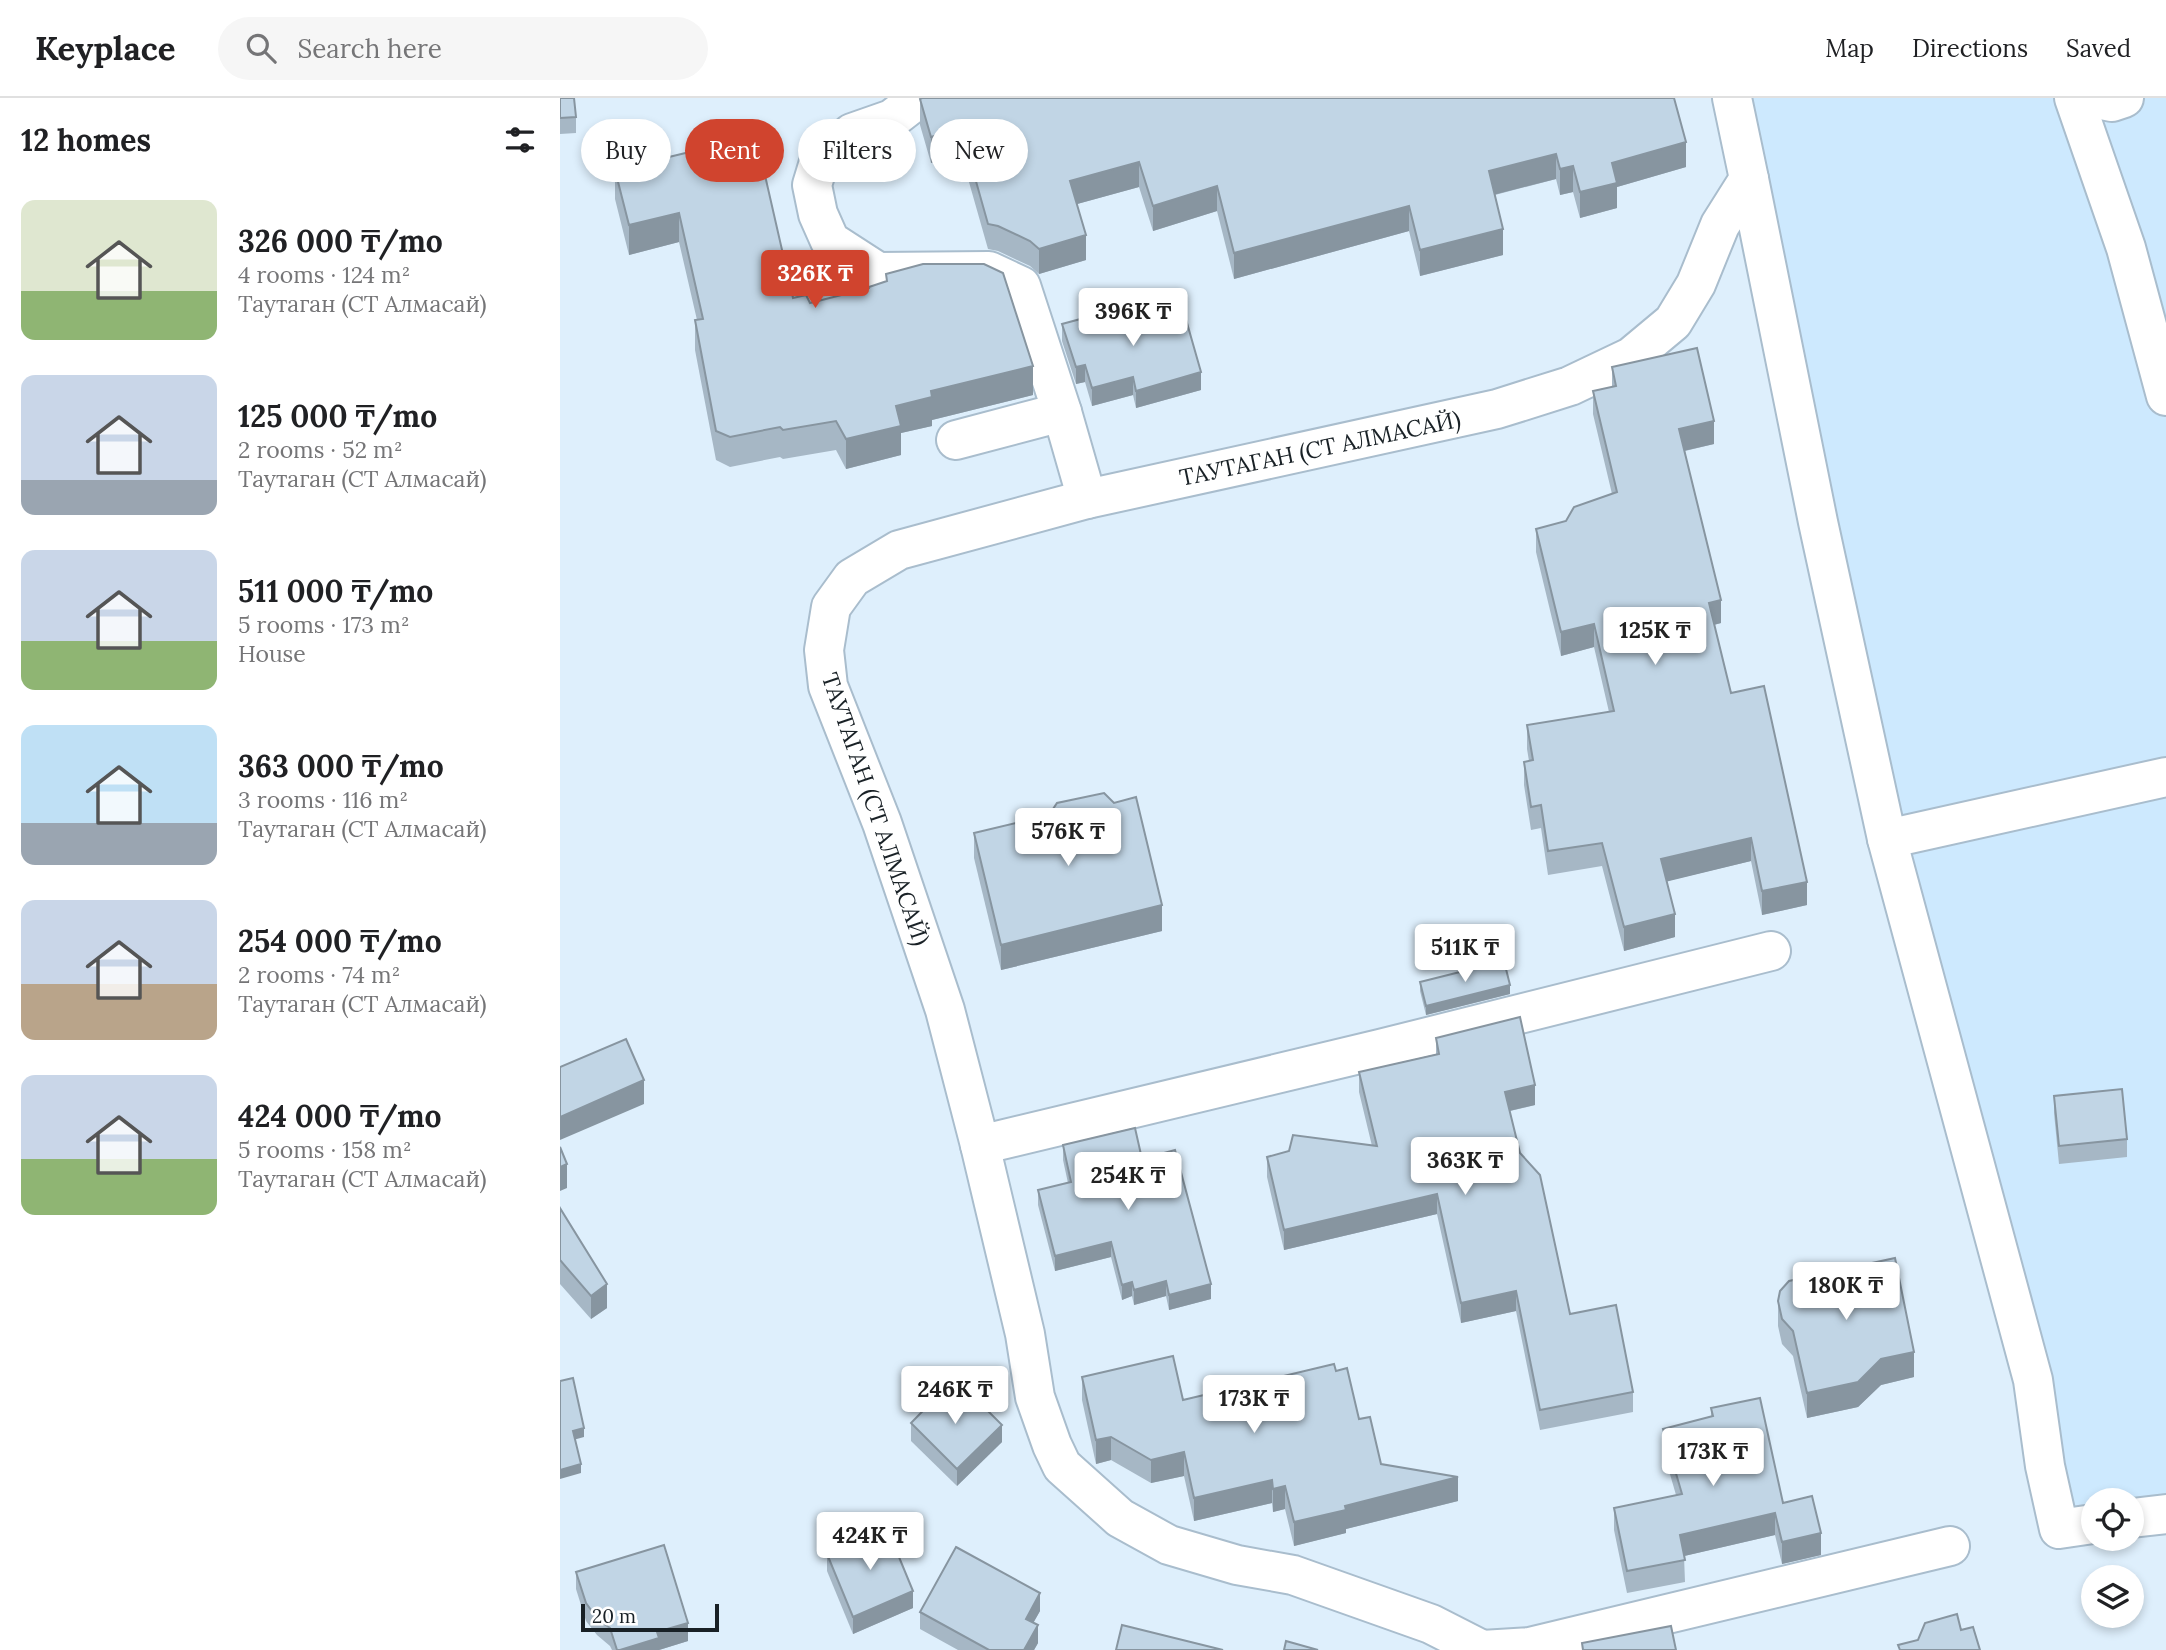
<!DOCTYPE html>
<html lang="en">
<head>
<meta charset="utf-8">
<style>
	body { margin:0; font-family:Lora,serif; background:#f6f6f6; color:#202124; height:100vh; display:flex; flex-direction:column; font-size:26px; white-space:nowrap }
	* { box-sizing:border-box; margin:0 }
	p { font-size:23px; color:#757577 }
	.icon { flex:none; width:38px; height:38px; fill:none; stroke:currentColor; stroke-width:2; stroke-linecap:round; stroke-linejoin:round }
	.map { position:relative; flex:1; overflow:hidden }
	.sheet { display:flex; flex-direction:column; background:#fff; width:560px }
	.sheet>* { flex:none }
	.banner { position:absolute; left:21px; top:21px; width:665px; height:63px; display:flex; gap:14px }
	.controls { position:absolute; left:1521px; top:1390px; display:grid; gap:14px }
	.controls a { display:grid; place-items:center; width:63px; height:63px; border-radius:50%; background:#fff; box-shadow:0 4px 10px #0003; font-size:35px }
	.scale { position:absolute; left:21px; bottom:18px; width:138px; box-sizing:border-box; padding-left:7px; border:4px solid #192126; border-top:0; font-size:19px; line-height:24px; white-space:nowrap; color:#192126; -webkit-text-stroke:5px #fff; paint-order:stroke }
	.price { position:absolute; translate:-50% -60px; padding:0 16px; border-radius:7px; background:#fff; color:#222; font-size:23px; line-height:46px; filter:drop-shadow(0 2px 4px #0008) }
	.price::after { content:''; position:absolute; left:50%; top:42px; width:21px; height:16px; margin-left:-10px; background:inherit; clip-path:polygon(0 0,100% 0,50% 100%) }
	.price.current { background:#d0442e; color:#fff }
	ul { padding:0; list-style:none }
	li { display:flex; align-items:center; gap:21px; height:175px; padding:0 21px }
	li span { display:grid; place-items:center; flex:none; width:196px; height:140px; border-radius:14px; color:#555 }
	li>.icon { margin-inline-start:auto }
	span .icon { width:84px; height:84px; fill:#fffc; stroke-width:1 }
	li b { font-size:30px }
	h2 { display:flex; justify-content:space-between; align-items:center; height:84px; padding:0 21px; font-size:30px }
	.tag { padding:0 24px; border-radius:32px; background:#fff; box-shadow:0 4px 10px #0003; font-size:24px; line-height:63px }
	.tag.current { background:#d0442e; color:#fff }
	header { display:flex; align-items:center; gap:42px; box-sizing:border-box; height:98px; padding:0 35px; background:#fff; border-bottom:2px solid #e0e0e0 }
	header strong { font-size:33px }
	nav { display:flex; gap:38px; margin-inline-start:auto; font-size:24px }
	.search { width:490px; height:63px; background:#f6f6f6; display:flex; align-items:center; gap:18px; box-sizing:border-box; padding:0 24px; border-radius:38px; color:#757577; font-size:26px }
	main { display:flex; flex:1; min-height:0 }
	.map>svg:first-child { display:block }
	.built { fill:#cde9fe }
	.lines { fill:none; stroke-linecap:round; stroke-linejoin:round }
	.minor-casing { stroke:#a9bdcd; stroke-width:42 }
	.minor { stroke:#fff; stroke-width:38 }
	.wall { fill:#a6b7c5 }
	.shaded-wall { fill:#8795a0 }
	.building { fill:#c1d5e5; stroke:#8795a0; stroke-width:2 }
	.labels { text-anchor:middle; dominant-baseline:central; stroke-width:6; stroke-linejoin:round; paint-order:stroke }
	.street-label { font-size:23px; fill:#192126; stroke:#fff }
</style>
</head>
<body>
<header>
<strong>Keyplace</strong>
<div class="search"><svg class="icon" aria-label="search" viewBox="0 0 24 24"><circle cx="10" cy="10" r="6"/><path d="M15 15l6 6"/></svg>Search here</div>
<nav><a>Map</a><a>Directions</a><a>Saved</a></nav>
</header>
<main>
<section class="sheet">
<h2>12 homes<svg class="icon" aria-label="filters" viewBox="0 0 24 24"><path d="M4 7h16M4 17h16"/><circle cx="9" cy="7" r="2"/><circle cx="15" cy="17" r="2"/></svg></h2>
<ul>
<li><span style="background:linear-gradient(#dfe7d0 65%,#8fb573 0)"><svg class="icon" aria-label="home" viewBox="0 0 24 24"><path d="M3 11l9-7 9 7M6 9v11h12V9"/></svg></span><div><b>326 000 ₸/mo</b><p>4 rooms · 124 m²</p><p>Таутаган (СТ Алмасай)</p></div></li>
<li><span style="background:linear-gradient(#c9d6e8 75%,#9aa5b1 0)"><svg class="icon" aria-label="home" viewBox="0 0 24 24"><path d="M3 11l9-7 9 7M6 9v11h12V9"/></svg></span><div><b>125 000 ₸/mo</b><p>2 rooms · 52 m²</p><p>Таутаган (СТ Алмасай)</p></div></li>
<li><span style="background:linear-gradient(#c9d6e8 65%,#8fb573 0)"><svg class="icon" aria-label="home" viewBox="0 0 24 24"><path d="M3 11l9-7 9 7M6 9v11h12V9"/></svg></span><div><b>511 000 ₸/mo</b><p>5 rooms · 173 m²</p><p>House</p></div></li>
<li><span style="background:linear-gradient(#bfe0f5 70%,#9aa5b1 0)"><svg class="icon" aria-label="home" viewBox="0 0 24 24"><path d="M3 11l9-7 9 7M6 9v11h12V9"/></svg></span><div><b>363 000 ₸/mo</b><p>3 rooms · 116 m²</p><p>Таутаган (СТ Алмасай)</p></div></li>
<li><span style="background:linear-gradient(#c9d6e8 60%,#b9a48a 0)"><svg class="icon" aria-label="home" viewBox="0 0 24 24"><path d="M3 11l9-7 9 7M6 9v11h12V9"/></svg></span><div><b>254 000 ₸/mo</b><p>2 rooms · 74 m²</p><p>Таутаган (СТ Алмасай)</p></div></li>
<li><span style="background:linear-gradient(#c9d6e8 60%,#8fb573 0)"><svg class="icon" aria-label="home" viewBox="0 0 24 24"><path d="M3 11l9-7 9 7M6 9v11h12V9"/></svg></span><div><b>424 000 ₸/mo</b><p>5 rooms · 158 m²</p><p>Таутаган (СТ Алмасай)</p></div></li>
</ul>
</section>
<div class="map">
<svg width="1606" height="1552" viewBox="0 0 1606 1552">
	<rect width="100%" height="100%" fill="#deeffc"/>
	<polygon class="built" points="1172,0 1606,0 1606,1416 1572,1402 1533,1402 1533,1426 1499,1431"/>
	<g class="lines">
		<g class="minor-casing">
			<g id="minor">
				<polyline points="359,0 332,21 292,35 259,64 252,87 258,116 270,143 318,174 429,173 461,188 502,314 396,342"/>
				<polyline points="1514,0 1566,150 1606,298"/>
				<polyline points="1532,0 1552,4 1564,0"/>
				<polyline points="1189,81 1258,424 1327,741"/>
				<polyline points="502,314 527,401"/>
				<polyline points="420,1047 820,951 1211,853"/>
				<polyline points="1572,1420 1606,1416"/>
				<polyline points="1533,1426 1499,1431 1485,1368 1473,1282 1327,741 1606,679"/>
				<polyline points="922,1552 871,1526 733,1477 677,1467 609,1447 560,1420 502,1368 492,1347 475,1299 465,1236 420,1047 385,912 322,725 268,588 264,552 271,509 292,480 339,452 527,401 937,311 1010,288 1071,259 1113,224 1136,186 1160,127 1189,81 1172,0"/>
				<polyline points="922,1552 970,1549 1390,1448"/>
			</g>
		</g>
		<use href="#minor" class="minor"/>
	</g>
	<g class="wall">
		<polygon points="0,0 16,19 16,35 0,36"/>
		<polygon points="362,0 1126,69 1057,89 1057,110 1020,120 1013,94 1000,97 996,81 935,97 943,157 860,178 849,133 674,181 657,113 593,133 579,89 517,106 526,162 479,176 470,168 438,153 428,151 401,56 371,65 360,27 360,1"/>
		<polygon points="55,72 233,200 250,205 309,190 326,184 326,176 473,297 372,322 372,328 341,335 341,357 286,371 276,352 223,361 220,359 170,369 156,362 135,252 135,222 137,222 119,144 69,157 55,101"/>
		<polygon points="502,226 570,226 641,292 576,310 573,297 532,308 525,284 516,286 502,243"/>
		<polygon points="1052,269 1154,346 1125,353 1161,525 1154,527 1171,595 1247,807 1202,817 1191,763 1107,783 1115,839 1064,853 1042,768 988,777 981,730 971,732 964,687 964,664 969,663 967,651 967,627 1049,614 1034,549 1001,558 976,454 976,431 1006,423 1052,396 1033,316 1033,293 1052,289"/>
		<polygon points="489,717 602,833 441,872 414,760 414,735"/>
		<polygon points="860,884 950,896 866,917 860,893"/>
		<polygon points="876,940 975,1007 950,1013 960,1055 1010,1216 1073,1294 1073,1314 980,1332 956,1213 901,1225 877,1116 724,1152 707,1079 707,1059 729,1053 812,1048 799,994 799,974 876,956"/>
		<polygon points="1494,998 1567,1041 1567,1059 1499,1066 1494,1015"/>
		<polygon points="503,1047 582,1061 651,1201 609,1212 606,1198 574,1207 572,1198 562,1202 551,1159 495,1173 478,1107 478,1092 508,1085 503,1062"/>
		<polygon points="0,1110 47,1210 31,1221 0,1186"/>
		<polygon points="1218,1203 1354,1279 1321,1287 1298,1309 1247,1320 1233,1258 1222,1246 1218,1228"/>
		<polygon points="776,1273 821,1366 898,1403 786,1431 786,1435 734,1448 725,1411 713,1414 712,1405 634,1423 624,1378 591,1385 551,1362 536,1366 522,1302 522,1279 623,1302"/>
		<polygon points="1151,1310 1261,1457 1222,1466 1215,1437 1124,1458 1125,1484 1067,1495 1054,1432 1054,1410 1116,1397 1103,1352 1103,1331 1151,1319"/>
		<polygon points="401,1312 442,1344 397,1388 351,1343 351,1325"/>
		<polygon points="267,1456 353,1510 293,1536 267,1473"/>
		<polygon points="16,1474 128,1543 99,1552 52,1552 50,1548 37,1537 26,1523 16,1491"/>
		<polygon points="480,1513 473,1525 478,1545 474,1552 398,1552 360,1531 360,1514"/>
	</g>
	<g class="shaded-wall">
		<polygon points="401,30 401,56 371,65 371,39"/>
		<polygon points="1126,44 1126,69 1057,89 1057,110 1020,120 1020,94 1052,65"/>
		<polygon points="996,56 996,81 929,98 929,73"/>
		<polygon points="579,64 579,89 510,108 510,83"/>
		<polygon points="1013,68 1013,94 1000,97 1000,71"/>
		<polygon points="657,88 657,113 593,133 593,108"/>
		<polygon points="849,108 849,133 674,181 674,155"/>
		<polygon points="119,115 119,144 69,157 69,127"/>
		<polygon points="943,131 943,157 860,178 860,152"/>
		<polygon points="526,137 526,162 479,176 479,151"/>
		<polygon points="525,267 525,284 516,286 516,269"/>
		<polygon points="473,268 473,297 372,322 372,328 341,335 341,357 286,371 286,341 336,308 371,293"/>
		<polygon points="641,274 641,292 576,310 576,293"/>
		<polygon points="573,279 573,297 532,308 532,290"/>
		<polygon points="1154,323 1154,346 1119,354 1119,331"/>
		<polygon points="1161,502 1161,525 1149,528 1149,505"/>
		<polygon points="1034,526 1034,549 1001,558 1001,534"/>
		<polygon points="1191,740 1191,763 1101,785 1101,761"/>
		<polygon points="1247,784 1247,807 1202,817 1202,793"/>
		<polygon points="602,807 602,833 441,872 441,847"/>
		<polygon points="1115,816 1115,839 1064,853 1064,829"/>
		<polygon points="950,887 950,896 866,917 866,908"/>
		<polygon points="84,982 84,1006 0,1042 0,1019"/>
		<polygon points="975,987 975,1007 945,1014 945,994"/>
		<polygon points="7,1066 7,1090 0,1093 0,1069"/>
		<polygon points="877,1096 877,1116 724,1152 724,1132"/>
		<polygon points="551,1144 551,1159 495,1173 495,1158"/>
		<polygon points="606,1183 606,1198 574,1207 574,1192"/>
		<polygon points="572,1184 572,1198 562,1202 562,1187"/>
		<polygon points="47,1186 47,1210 31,1221 31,1198"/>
		<polygon points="651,1186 651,1201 609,1212 609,1197"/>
		<polygon points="956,1193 956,1213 901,1225 901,1205"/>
		<polygon points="1354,1254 1354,1279 1321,1287 1298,1309 1247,1320 1247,1295 1321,1261"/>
		<polygon points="442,1327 442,1344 397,1388 397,1371"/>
		<polygon points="24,1330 24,1339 13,1342 13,1333"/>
		<polygon points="551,1339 551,1362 536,1366 536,1342"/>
		<polygon points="624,1354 624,1378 591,1385 591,1362"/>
		<polygon points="21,1366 21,1375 0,1381 0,1372"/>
		<polygon points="898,1379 898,1403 786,1431 786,1435 734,1448 734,1424 785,1408"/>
		<polygon points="712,1382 712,1405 634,1423 634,1400"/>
		<polygon points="725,1388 725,1411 713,1414 713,1391"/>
		<polygon points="1215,1415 1215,1437 1120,1459 1120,1437"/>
		<polygon points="1261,1435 1261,1457 1222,1466 1222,1444"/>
		<polygon points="353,1493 353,1510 293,1536 293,1519"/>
		<polygon points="480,1495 480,1513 466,1538 466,1521"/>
		<polygon points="128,1525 128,1543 99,1552 60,1552 97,1534"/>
		<polygon points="478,1527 478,1545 474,1552 464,1552"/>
	</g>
	<g class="building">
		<polygon points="0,0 14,0 16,19 0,20"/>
		<polygon points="362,0 1114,0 1126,44 1052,65 1057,85 1020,94 1013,68 1000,71 996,56 929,73 943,131 860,152 849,108 674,155 657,88 593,108 579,64 510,83 526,137 479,151 470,143 438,128 428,126 401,30 371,39 360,1"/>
		<polygon points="196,38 233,200 246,197 250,205 309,190 309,189 327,183 326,176 363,166 424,166 443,175 473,268 371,293 372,299 336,308 341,328 286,341 276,323 223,332 220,329 170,339 156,333 135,222 143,221 119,115 69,127 55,72"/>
		<polygon points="565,209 570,226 623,211 641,274 576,293 573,279 532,290 525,267 516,269 502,226"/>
		<polygon points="1137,250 1154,323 1119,331 1161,502 1149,505 1171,595 1204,588 1247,784 1202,793 1191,740 1101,761 1115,816 1064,829 1042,745 988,753 981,707 971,709 964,664 973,662 967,627 1054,613 1034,526 1001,534 976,431 1006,423 1014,409 1057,394 1033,293 1056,288 1052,269"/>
		<polygon points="544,695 554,705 576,699 602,807 441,847 414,735 489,717 497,705"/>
		<polygon points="944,863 950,887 866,908 860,884"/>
		<polygon points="960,919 975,987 945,994 960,1055 980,1077 1010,1216 1056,1207 1073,1294 980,1312 956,1193 901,1205 877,1096 724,1132 707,1059 729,1053 733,1037 817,1048 799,974 879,956 876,940"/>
		<polygon points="66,941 84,982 0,1019 0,969"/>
		<polygon points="1562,991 1567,1041 1499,1048 1494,998"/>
		<polygon points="575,1030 582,1061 615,1052 651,1186 609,1197 606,1183 574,1192 572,1184 562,1187 551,1144 495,1158 478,1092 511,1084 503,1047"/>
		<polygon points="0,1049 7,1066 0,1069"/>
		<polygon points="0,1110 47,1186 31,1198 0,1162"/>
		<polygon points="1335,1160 1354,1254 1321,1261 1298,1284 1247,1295 1233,1233 1222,1221 1218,1203 1220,1193 1229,1183"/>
		<polygon points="613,1258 623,1302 774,1266 776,1273 787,1270 799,1321 810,1319 821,1366 898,1379 785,1408 786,1412 734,1424 725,1388 713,1391 712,1382 634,1400 624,1354 591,1362 551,1339 536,1342 522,1279"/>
		<polygon points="13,1280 24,1330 13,1333 21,1366 0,1372 0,1283"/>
		<polygon points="393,1282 401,1312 422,1307 442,1327 397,1371 351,1325"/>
		<polygon points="1200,1300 1223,1405 1252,1398 1261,1435 1222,1444 1215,1415 1120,1437 1125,1462 1067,1473 1054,1410 1122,1396 1103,1331 1153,1318 1151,1310"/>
		<polygon points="327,1430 353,1493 293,1519 267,1456"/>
		<polygon points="104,1447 128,1525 97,1534 99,1540 60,1552 57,1552 50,1530 37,1520 26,1505 16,1474"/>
		<polygon points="396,1449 480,1495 466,1521 478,1527 464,1552 429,1552 360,1514"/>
		<polygon points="1397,1516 1401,1532 1413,1529 1420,1552 1340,1552 1338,1547 1358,1542 1365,1525"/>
		<polygon points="562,1527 663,1552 556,1552"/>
		<polygon points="1111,1528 1116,1552 1023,1552 1022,1545"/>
		<polygon points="726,1543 758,1552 724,1552"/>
	</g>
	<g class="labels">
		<g class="street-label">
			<text transform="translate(760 350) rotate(-12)">ТАУТАГАН (СТ АЛМАСАЙ)</text>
			<text transform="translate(316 711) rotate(71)">ТАУТАГАН (СТ АЛМАСАЙ)</text>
		</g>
	</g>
</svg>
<div class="controls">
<a><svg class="icon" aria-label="locate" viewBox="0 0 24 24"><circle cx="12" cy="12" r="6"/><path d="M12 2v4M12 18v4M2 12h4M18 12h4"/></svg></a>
<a><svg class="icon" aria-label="layers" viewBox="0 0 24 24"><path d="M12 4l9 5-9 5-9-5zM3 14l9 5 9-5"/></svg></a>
</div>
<div class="scale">20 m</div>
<b class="price current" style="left:255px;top:212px">326K ₸</b>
<b class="price" style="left:573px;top:250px">396K ₸</b>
<b class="price" style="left:1095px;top:569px">125K ₸</b>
<b class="price" style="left:508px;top:770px">576K ₸</b>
<b class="price" style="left:905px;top:886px">511K ₸</b>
<b class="price" style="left:905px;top:1099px">363K ₸</b>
<b class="price" style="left:568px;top:1114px">254K ₸</b>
<b class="price" style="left:1286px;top:1224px">180K ₸</b>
<b class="price" style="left:395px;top:1328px">246K ₸</b>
<b class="price" style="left:694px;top:1337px">173K ₸</b>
<b class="price" style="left:1153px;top:1390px">173K ₸</b>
<b class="price" style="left:310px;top:1474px">424K ₸</b>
<div class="banner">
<a class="tag">Buy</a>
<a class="tag current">Rent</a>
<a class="tag">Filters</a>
<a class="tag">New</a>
</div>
</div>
</main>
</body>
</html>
